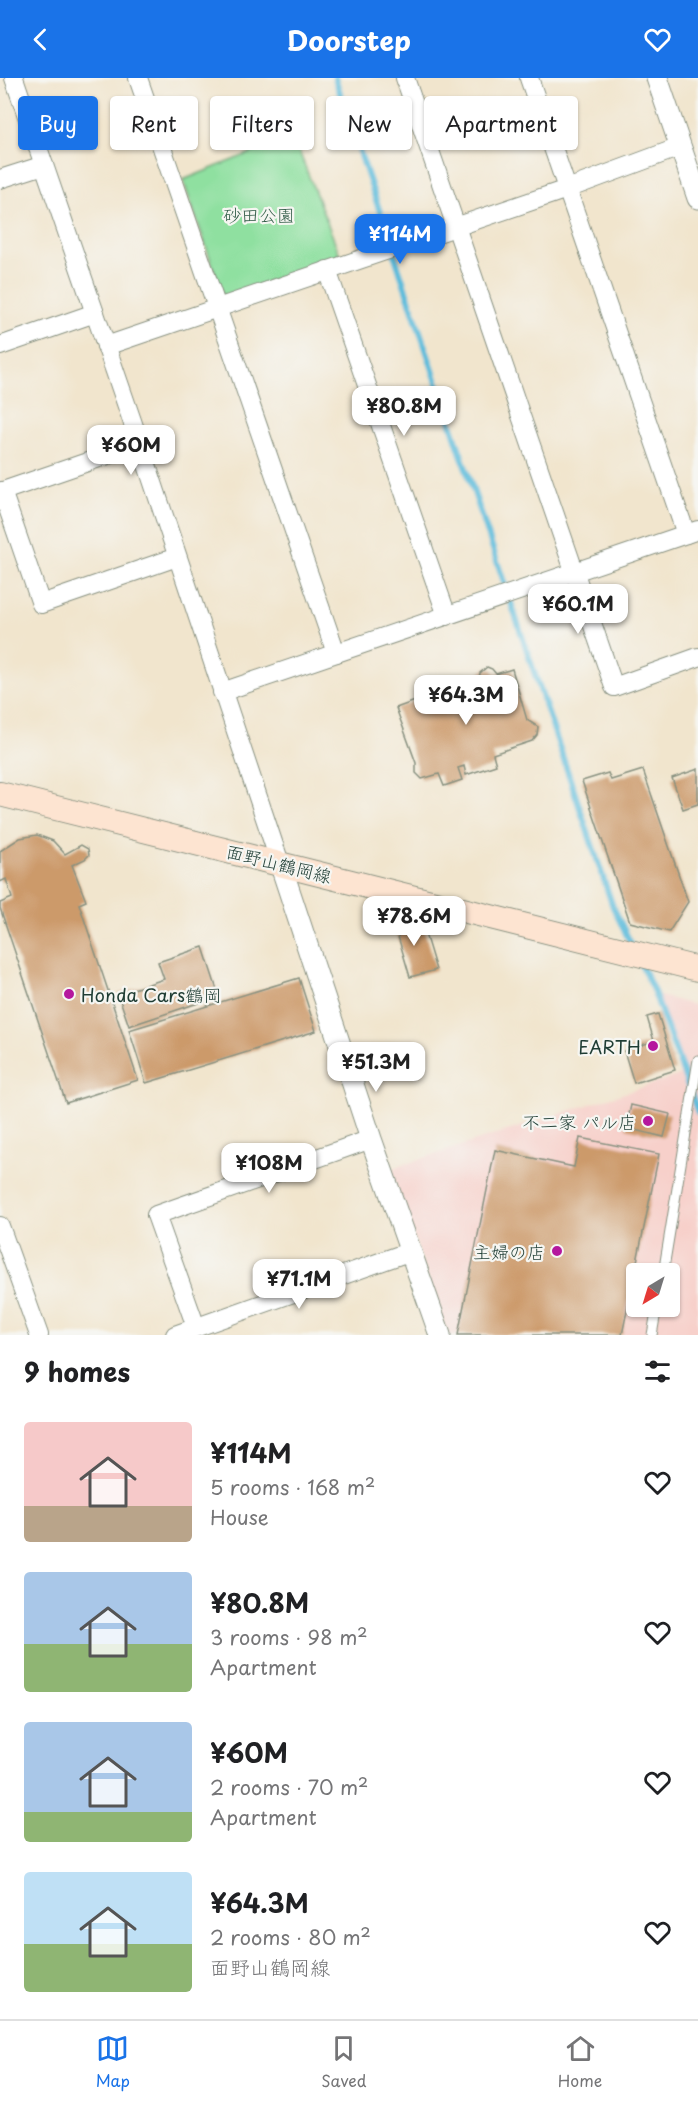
<!DOCTYPE html>
<html lang="en">
<head>
<meta charset="utf-8">
<style>
	body { margin:0; font-family:"Playpen Sans","Klee One",sans-serif; background:#f2f2f2; color:#202124; height:100vh; display:flex; flex-direction:column; font-size:22px; white-space:nowrap }
	* { box-sizing:border-box; margin:0 }
	p { font-size:20px; color:#757577 }
	.icon { flex:none; width:33px; height:33px; fill:none; stroke:currentColor; stroke-width:2; stroke-linecap:round; stroke-linejoin:round }
	.map { position:relative; height:1257px; overflow:hidden }
	.sheet { display:flex; flex-direction:column; background:#fff; flex:1 }
	.sheet>* { flex:none }
	.top-card { position:absolute; left:18px; top:18px; width:663px; height:54px; display:flex; gap:12px }
	.needle { width:39px; rotate:218deg }
	.controls { position:absolute; left:626px; top:1185px; display:grid; gap:12px }
	.controls a { display:grid; place-items:center; width:54px; height:54px; border-radius:6px; background:#fff; box-shadow:0 2px 4px #0004; font-size:30px }
	.price { position:absolute; translate:-50% -51px; padding:0 14px; border-radius:12px; background:#fff; color:#222; font-size:20px; line-height:39px; filter:drop-shadow(0 2px 3px #0008) }
	.price::after { content:''; position:absolute; left:50%; top:36px; width:18px; height:14px; margin-left:-9px; background:inherit; clip-path:polygon(0 0,100% 0,50% 100%) }
	.price.selected { background:#1a73e8; color:#fff }
	ul { padding:0; list-style:none }
	li { display:flex; align-items:center; gap:18px; height:150px; padding:0 24px }
	li span { display:grid; place-items:center; flex:none; width:168px; height:120px; border-radius:6px; color:#555 }
	li>.icon { margin-inline-start:auto }
	span .icon { width:72px; height:72px; fill:#fffc; stroke-width:1 }
	li b { font-size:26px }
	h2 { display:flex; justify-content:space-between; align-items:center; height:72px; padding:0 24px; font-size:26px }
	.chip { padding:0 21px; border-radius:6px; background:#fff; box-shadow:0 2px 4px #0004; font-size:21px; line-height:54px }
	.chip.selected { background:#1a73e8; color:#fff }
	header { display:flex; justify-content:space-between; align-items:center; height:78px; padding:0 24px; background:#1a73e8; color:#fff; font-size:27px; font-weight:700 }
	.dock { display:flex; justify-content:space-around; align-items:center; height:84px; border-top:2px solid #e0e0e0; background:#fff; font-size:16px; color:#757577 }
	.dock a { display:grid; justify-items:center; gap:3px }
	.dock .selected { color:#1a73e8 }
	.map>svg:first-child { display:block }
	.built { fill:#f7d0ca; fill-rule:evenodd }
	.green { fill:#8fe0a0; stroke:#578e6a; stroke-width:1.5 }
	.lines { fill:none; stroke-linecap:round; stroke-linejoin:round }
	.stream { stroke:#5cbcdb; stroke-width:6 }
	.building { fill:#cc9a6a }
	.service-casing { stroke:#889180; stroke-width:11 }
	.minor-casing { stroke:#889180; stroke-width:20 }
	.tertiary-casing { stroke:#889180; stroke-width:23 }
	.secondary-casing { stroke:#889180; stroke-width:26 }
	.service { stroke:#fff; stroke-width:9 }
	.minor { stroke:#fff; stroke-width:18 }
	.tertiary { stroke:#fff; stroke-width:21 }
	.secondary { stroke:#fde4d1; stroke-width:24 }
	.poi-dot { fill:#b5179e; stroke:#f6f6f2; stroke-width:2 }
	.labels { text-anchor:middle; dominant-baseline:central; stroke-width:4.5; stroke-linejoin:round; paint-order:stroke }
	.park-label { font-size:18px; fill:#355e4a; stroke:#f6f6f2 }
	.street-label { font-size:18px; fill:#1f3d34; stroke:#f6f6f2 }
	.poi-label { font-size:18px; fill:#1f3d34; stroke:#f6f6f2; text-anchor:end }
</style>
</head>
<body>
<header><svg class="icon" aria-label="back" viewBox="0 0 24 24"><path d="M15 5l-7 7 7 7"/></svg>Doorstep<svg class="icon" aria-label="heart" viewBox="0 0 24 24"><path d="M12 20l-8-8c-3-5 5-10 8-4 3-6 11-1 8 4z"/></svg></header>
<div class="map">
<svg width="698" height="1257" viewBox="0 0 698 1257">
	<rect width="100%" height="100%" fill="#f6f6f2"/>
	<filter id="ink" filterUnits="userSpaceOnUse"><feTurbulence type="fractalNoise" baseFrequency=".0167" numOctaves="2"/><feDisplacementMap in="SourceGraphic" scale="12" xChannelSelector="R" yChannelSelector="G"/><feConvolveMatrix kernelMatrix="1 2 1 2 8 2 1 2 1" color-interpolation-filters="sRGB"/></filter>
	<filter id="wash" filterUnits="userSpaceOnUse"><feTurbulence type="fractalNoise" baseFrequency=".008" numOctaves="4" result="noise"/><feDisplacementMap in="SourceGraphic" scale="24" xChannelSelector="R" yChannelSelector="G"/><feGaussianBlur stdDeviation="1.35" result="paint"/><feColorMatrix in="noise" values="0 0 0 0 0 0 0 0 0 0 0 0 0 0 0 0 0 1.4 0 .05"/><feComposite in="paint" operator="in"/></filter>
	<g filter="url(#wash)">
		<rect width="100%" height="100%" fill="#f1e5cd"/>
		<path class="built" d="M 656,917 L 698,928 L 698,1257 L 448,1257 L 390,1091 L 680,997 ZM 636,1196 L 669,1196 L 669,1228 L 636,1228 Z"/>
		<polygon class="green" points="293,58 340,177 224,220 183,102"/>
		<g class="lines">
			<g class="stream">
				<polyline points="335,0 613,829 632,868"/>
				<polyline points="639,882 654,914 698,1035"/>
			</g>
		</g>
		<g id="blocks">
			<g class="building">
				<polygon points="487,589 492,591 496,596 512,591 527,642 538,649 537,657 532,663 493,676 496,687 466,697 464,688 458,690 462,702 444,708 439,696 422,701 416,695 416,685 396,630 479,600 480,595"/>
				<polygon points="698,691 698,726 683,731 672,700"/>
				<polygon points="643,692 688,824 669,854 630,844 582,703 608,695 611,702"/>
				<polygon points="37,757 53,763 65,776 81,767 88,771 89,777 85,781 72,787 86,823 79,826 138,1002 66,1025 0,830 0,825 12,820 6,801 0,804 0,773 20,760"/>
				<polygon points="392,838 423,849 436,892 410,899"/>
				<polygon points="203,869 219,918 129,948 118,916 164,901 158,884"/>
				<polygon points="299,900 316,953 146,1005 129,952"/>
				<polygon points="658,936 675,992 634,1005 624,973 654,963 647,939"/>
				<polygon points="631,1027 670,1036 664,1059 626,1050"/>
				<polygon points="580,1060 659,1076 622,1257 458,1257 495,1072 574,1089"/>
			</g>
		</g>
	</g>
	<g filter="url(#ink)">
		<use href="#blocks" fill-opacity="0" stroke="#889180" stroke-width="1.5"/>
		<g class="lines">
			<g class="service-casing">
				<g id="service">
					<polyline points="663,1196 698,982"/>
					<polyline points="652,1257 657,1228"/>
				</g>
			</g>
			<g class="minor-casing">
				<g id="minor">
					<polyline points="14,0 140,366 280,785"/>
					<polyline points="138,0 336,575"/>
					<polyline points="405,0 614,609 698,579"/>
					<polyline points="529,0 686,456"/>
					<polyline points="0,101 44,87"/>
					<polyline points="327,192 447,538"/>
					<polyline points="0,268 95,235"/>
					<polyline points="106,268 567,111 680,69"/>
					<polyline points="2,413 41,526 177,479"/>
					<polyline points="0,414 140,366"/>
					<polyline points="222,614 698,452"/>
					<polyline points="0,1148 39,1257"/>
					<polyline points="196,1249 156,1137 371,1061"/>
					<polyline points="175,1257 411,1173"/>
				</g>
			</g>
			<g class="tertiary-casing">
				<g id="tertiary">
					<polyline points="657,0 698,120"/>
					<polyline points="280,785 371,1061 440,1257"/>
				</g>
			</g>
			<g class="secondary-casing">
				<polyline id="secondary" points="0,716 698,891"/>
			</g>
			<use href="#service" class="service"/>
			<use href="#minor" class="minor"/>
			<use href="#tertiary" class="tertiary"/>
			<use href="#secondary" class="secondary"/>
		</g>
	</g>
	<g class="poi-dot">
		<circle cx="69" cy="916" r="6"/>
		<circle cx="653" cy="968" r="6"/>
		<circle cx="648" cy="1043" r="6"/>
		<circle cx="557" cy="1173" r="6"/>
	</g>
	<g class="labels">
		<g class="park-label">
			<text x="259" y="136">砂田公園</text>
		</g>
		<g class="street-label">
			<text transform="translate(279 785) rotate(14)">面野山鶴岡線</text>
		</g>
		<g class="poi-label">
			<text x="81" y="916" text-anchor="start">Honda Cars鶴岡</text>
			<text x="641" y="968">EARTH</text>
			<text x="636" y="1043">不二家 パル店</text>
			<text x="545" y="1173">主婦の店</text>
		</g>
	</g>
</svg>
<div class="controls">
<a><svg class="needle" viewBox="-14 -14 28 28"><path d="M0-13l5 13h-10z" fill="#e53935"/><path d="M0 13l5-13h-10z" fill="#757577"/></svg></a>
</div>
<b class="price selected" style="left:400px;top:187px">¥114M</b>
<b class="price" style="left:404px;top:359px">¥80.8M</b>
<b class="price" style="left:131px;top:398px">¥60M</b>
<b class="price" style="left:578px;top:557px">¥60.1M</b>
<b class="price" style="left:466px;top:648px">¥64.3M</b>
<b class="price" style="left:414px;top:869px">¥78.6M</b>
<b class="price" style="left:376px;top:1015px">¥51.3M</b>
<b class="price" style="left:269px;top:1116px">¥108M</b>
<b class="price" style="left:299px;top:1232px">¥71.1M</b>
<div class="top-card">
<a class="chip selected">Buy</a>
<a class="chip">Rent</a>
<a class="chip">Filters</a>
<a class="chip">New</a>
<a class="chip">Apartment</a>
</div>
</div>
<section class="sheet">
<h2>9 homes<svg class="icon" aria-label="filters" viewBox="0 0 24 24"><path d="M4 7h16M4 17h16"/><circle cx="9" cy="7" r="2"/><circle cx="15" cy="17" r="2"/></svg></h2>
<ul>
<li><span style="background:linear-gradient(#f6c9c9 70%,#b9a48a 0)"><svg class="icon" aria-label="home" viewBox="0 0 24 24"><path d="M3 11l9-7 9 7M6 9v11h12V9"/></svg></span><div><b>¥114M</b><p>5 rooms · 168 m²</p><p>House</p></div><svg class="icon" aria-label="heart" viewBox="0 0 24 24"><path d="M12 20l-8-8c-3-5 5-10 8-4 3-6 11-1 8 4z"/></svg></li>
<li><span style="background:linear-gradient(#a9c7e8 60%,#8fb573 0)"><svg class="icon" aria-label="home" viewBox="0 0 24 24"><path d="M3 11l9-7 9 7M6 9v11h12V9"/></svg></span><div><b>¥80.8M</b><p>3 rooms · 98 m²</p><p>Apartment</p></div><svg class="icon" aria-label="heart" viewBox="0 0 24 24"><path d="M12 20l-8-8c-3-5 5-10 8-4 3-6 11-1 8 4z"/></svg></li>
<li><span style="background:linear-gradient(#a9c7e8 75%,#8fb573 0)"><svg class="icon" aria-label="home" viewBox="0 0 24 24"><path d="M3 11l9-7 9 7M6 9v11h12V9"/></svg></span><div><b>¥60M</b><p>2 rooms · 70 m²</p><p>Apartment</p></div><svg class="icon" aria-label="heart" viewBox="0 0 24 24"><path d="M12 20l-8-8c-3-5 5-10 8-4 3-6 11-1 8 4z"/></svg></li>
<li><span style="background:linear-gradient(#bfe0f5 60%,#8fb573 0)"><svg class="icon" aria-label="home" viewBox="0 0 24 24"><path d="M3 11l9-7 9 7M6 9v11h12V9"/></svg></span><div><b>¥64.3M</b><p>2 rooms · 80 m²</p><p>面野山鶴岡線</p></div><svg class="icon" aria-label="heart" viewBox="0 0 24 24"><path d="M12 20l-8-8c-3-5 5-10 8-4 3-6 11-1 8 4z"/></svg></li>
</ul>
</section>
<nav class="dock">
<a class="selected"><svg class="icon" aria-label="map" viewBox="0 0 24 24"><path d="M3 6l6-2 6 2 6-2v14l-6 2-6-2-6 2zM9 4v14M15 6v14"/></svg>Map</a>
<a><svg class="icon" aria-label="saved" viewBox="0 0 24 24"><path d="M7 4h10v16l-5-4-5 4z"/></svg>Saved</a>
<a><svg class="icon" aria-label="home" viewBox="0 0 24 24"><path d="M3 11l9-7 9 7M6 9v11h12V9"/></svg>Home</a>
</nav>
</body>
</html>
